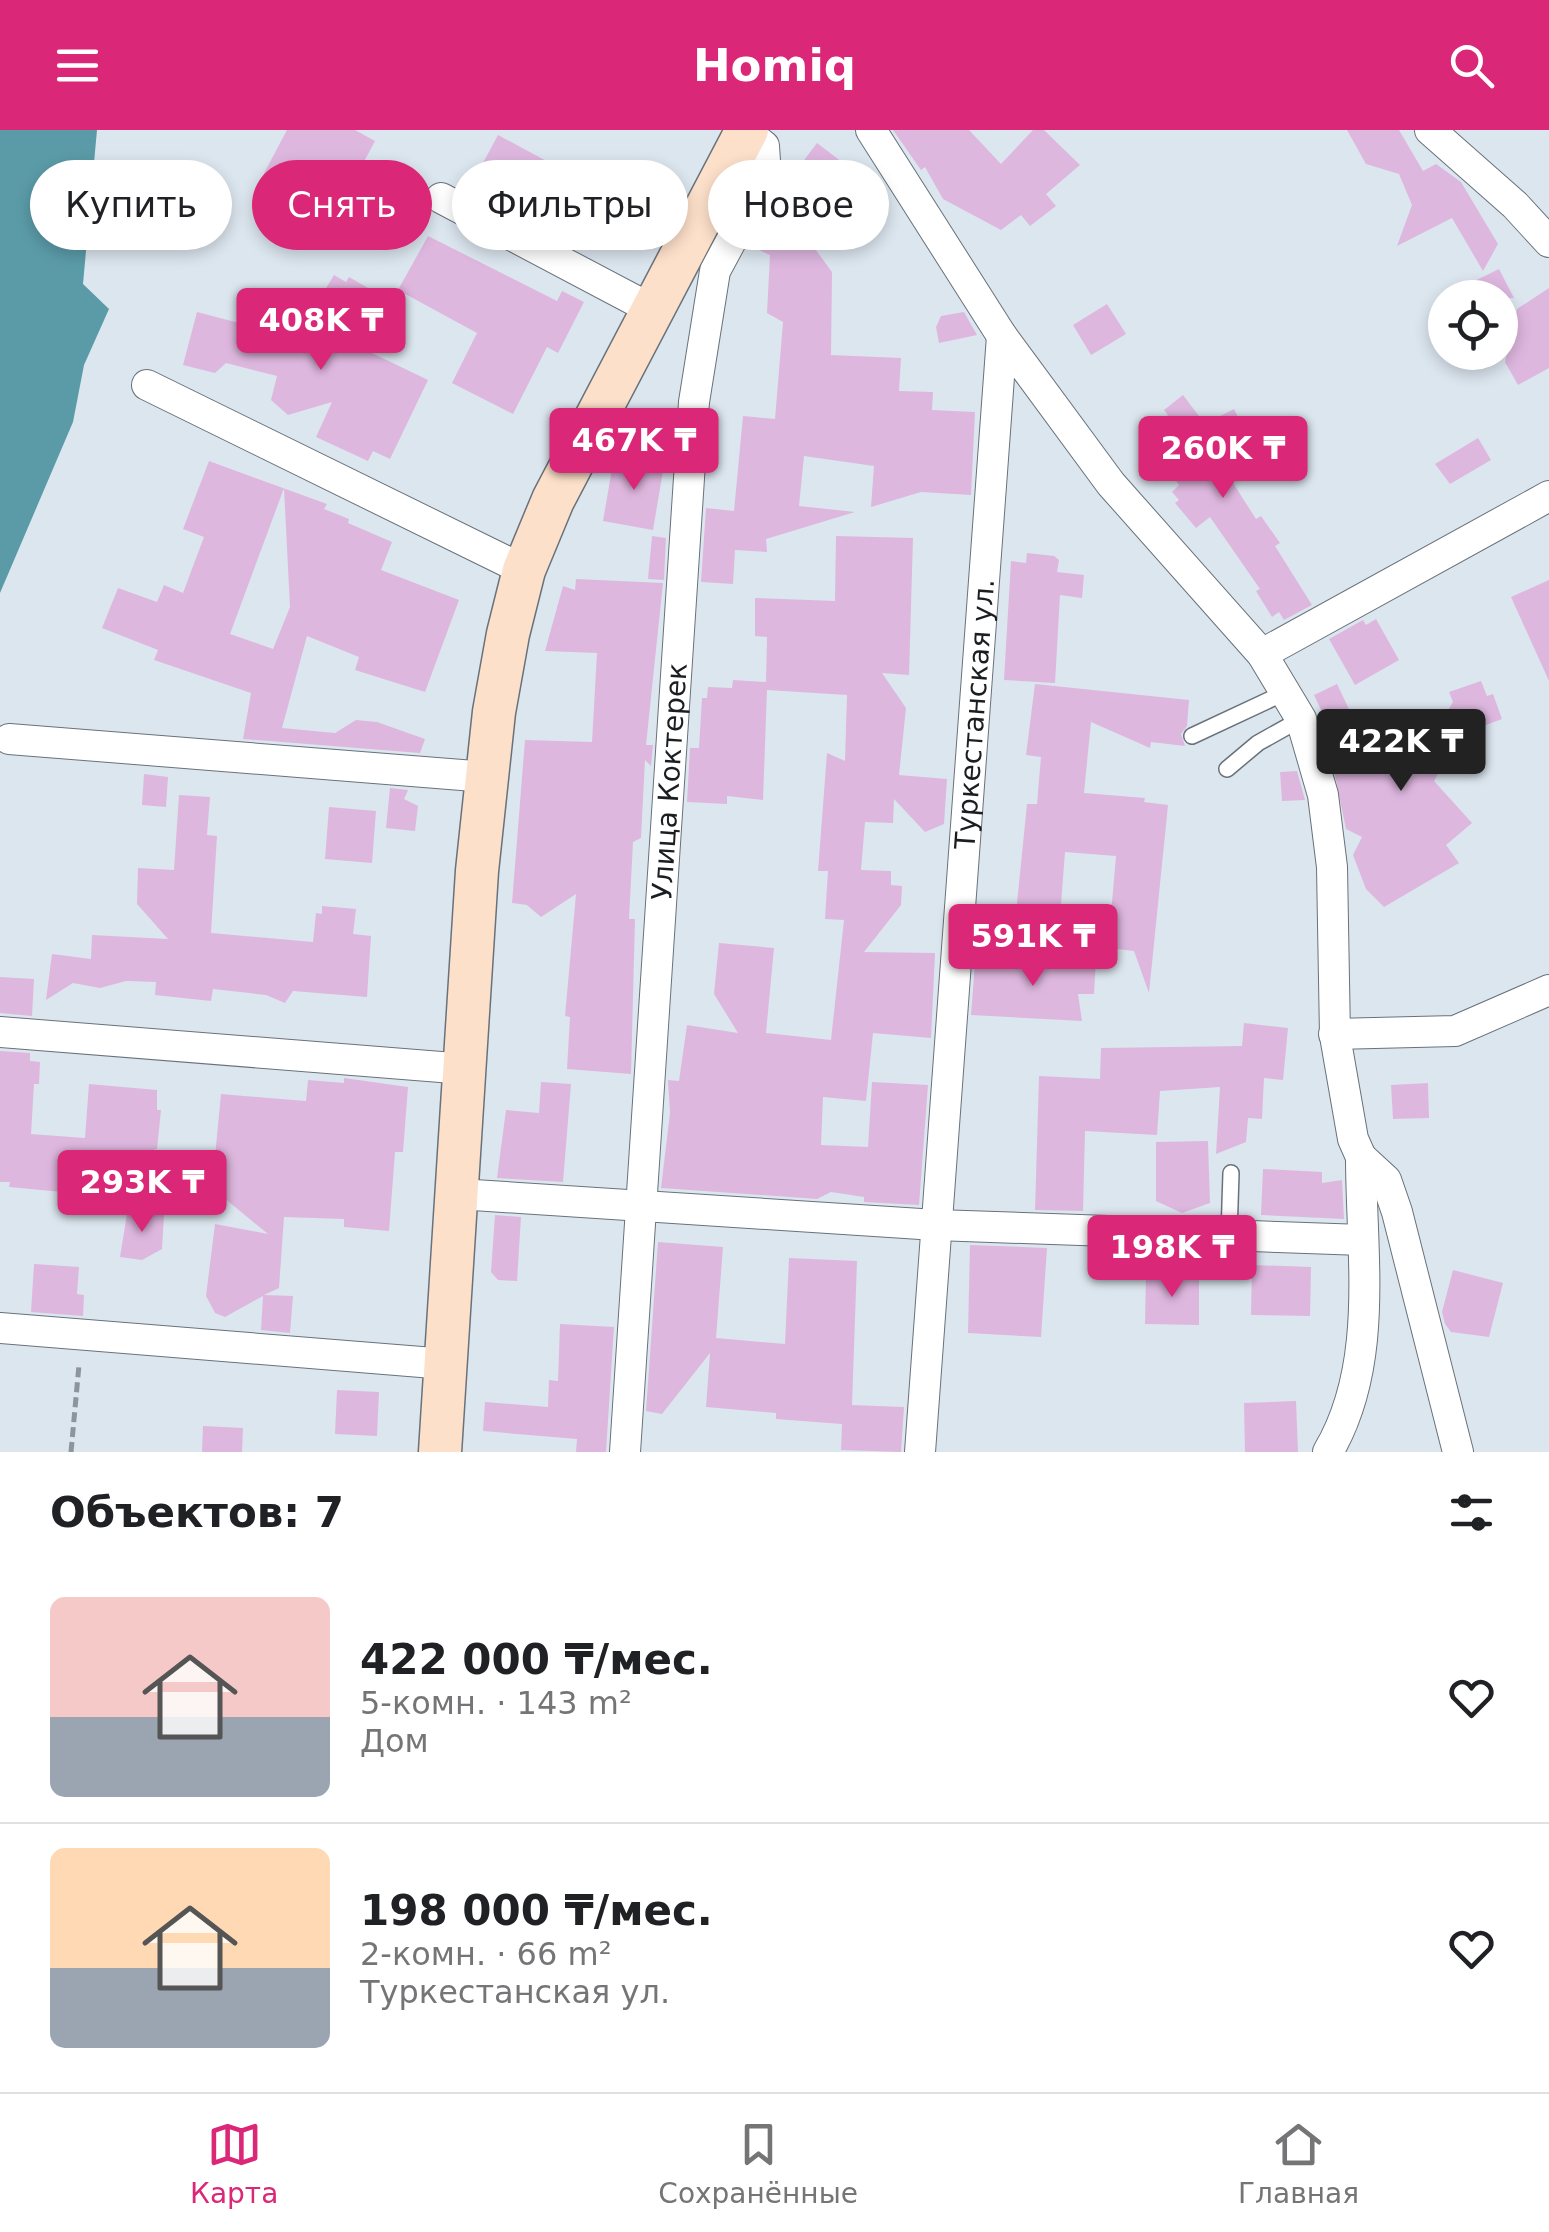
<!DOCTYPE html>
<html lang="ru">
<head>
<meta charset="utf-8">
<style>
	body { margin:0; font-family:"DejaVu Sans",sans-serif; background:#f6f6f6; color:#202124; height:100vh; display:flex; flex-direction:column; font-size:38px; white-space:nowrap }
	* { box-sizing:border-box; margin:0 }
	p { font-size:32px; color:#757577 }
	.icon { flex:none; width:55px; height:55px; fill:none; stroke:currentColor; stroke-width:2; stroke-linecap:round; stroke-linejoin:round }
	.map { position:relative; height:1322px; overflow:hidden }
	.sheet { display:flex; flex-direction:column; background:#fff; flex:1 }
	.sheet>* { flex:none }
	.banner { position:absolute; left:30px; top:30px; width:1000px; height:90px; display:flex; gap:20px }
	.fabs { position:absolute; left:1428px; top:150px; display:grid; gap:20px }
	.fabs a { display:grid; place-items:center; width:90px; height:90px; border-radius:50%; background:#fff; box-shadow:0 5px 15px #0003; font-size:50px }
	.price { position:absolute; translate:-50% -85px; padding:0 22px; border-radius:10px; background:#db2777; color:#fff; font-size:32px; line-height:65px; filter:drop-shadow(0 2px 5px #0008) }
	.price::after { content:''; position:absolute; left:50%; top:60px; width:30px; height:22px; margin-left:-15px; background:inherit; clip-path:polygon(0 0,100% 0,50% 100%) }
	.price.selected { background:#222; color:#fff }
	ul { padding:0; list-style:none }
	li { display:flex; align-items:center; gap:30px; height:250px; padding:0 50px }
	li+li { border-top:2px solid #e0e0e0 }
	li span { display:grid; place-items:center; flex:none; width:280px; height:200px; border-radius:15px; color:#555 }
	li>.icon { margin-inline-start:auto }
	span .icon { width:120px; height:120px; fill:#fffc; stroke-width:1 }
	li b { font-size:42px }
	h2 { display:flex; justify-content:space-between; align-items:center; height:120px; padding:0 50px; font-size:42px }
	.pill { padding:0 35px; border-radius:45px; background:#fff; box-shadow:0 5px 15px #0003; font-size:35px; line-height:90px }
	.pill.selected { background:#db2777; color:#fff }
	header { display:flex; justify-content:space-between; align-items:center; height:130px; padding:0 50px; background:#db2777; color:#fff; font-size:45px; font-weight:800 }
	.tab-bar { display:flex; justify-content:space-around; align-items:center; height:140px; border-top:2px solid #e0e0e0; background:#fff; font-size:28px; color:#757577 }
	.tab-bar a { display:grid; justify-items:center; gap:5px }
	.tab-bar .selected { color:#db2777 }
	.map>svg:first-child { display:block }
	.water { fill:#5b9ba8 }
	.building { fill:#deb7df; fill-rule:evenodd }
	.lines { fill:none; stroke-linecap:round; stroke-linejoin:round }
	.service-casing { stroke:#69727a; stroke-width:18 }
	.minor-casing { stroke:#69727a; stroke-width:32 }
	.secondary-casing { stroke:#69727a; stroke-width:45 }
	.path { stroke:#8d949b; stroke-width:5; stroke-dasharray:10 5; stroke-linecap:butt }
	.service { stroke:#fff; stroke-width:15 }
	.minor { stroke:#fff; stroke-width:30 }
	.secondary { stroke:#fde0ca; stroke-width:42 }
	.labels { text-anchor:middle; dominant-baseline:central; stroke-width:8; stroke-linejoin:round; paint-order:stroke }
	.street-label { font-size:28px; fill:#1b1e21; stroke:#fff }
</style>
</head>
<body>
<header><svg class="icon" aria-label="menu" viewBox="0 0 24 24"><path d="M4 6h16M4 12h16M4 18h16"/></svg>Homiq<svg class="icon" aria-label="search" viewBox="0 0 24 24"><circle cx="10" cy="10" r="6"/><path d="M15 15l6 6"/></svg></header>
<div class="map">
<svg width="1549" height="1322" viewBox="0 0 1549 1322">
	<rect width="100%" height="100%" fill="#dce6ef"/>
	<polygon class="water" points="0,0 97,0 83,154 109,179 84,235 73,292 0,463"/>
	<g class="building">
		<polygon points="287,0 355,0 375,11 359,41 342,32 319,77 262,47"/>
		<polygon points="893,0 969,0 1001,34 1033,0 1044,0 1080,35 1046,64 1056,76 1030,96 1021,85 1001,100 943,69 925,37 921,40"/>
		<polygon points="1347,0 1399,0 1423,41 1436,34 1461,52 1498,114 1483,141 1452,88 1397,116 1412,75 1399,44 1366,34"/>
		<polygon points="498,5 552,34 548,43 604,71 578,119 505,81 492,66 497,58 476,46"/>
		<polygon points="817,13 872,55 842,94 786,54"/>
		<polygon points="777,67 832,142 831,225 901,228 899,261 933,262 932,280 975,282 971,365 921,362 871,377 874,336 804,326 799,376 855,382 766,409 767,422 735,420 733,454 701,452 706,378 734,381 743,286 775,289 783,192 767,183 770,125 750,116"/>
		<polygon points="428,106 557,171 562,161 584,172 558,223 547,217 513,284 452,253 477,203 398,160"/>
		<polygon points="1499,139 1514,168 1440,168"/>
		<polygon points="334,145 346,152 349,147 375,162 347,211 428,250 390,329 373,321 368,331 316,307 332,272 288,285 271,270 277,246 226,233 215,243 183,235 197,182 333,218 322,165"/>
		<polygon points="1549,158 1549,238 1518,255 1505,232 1517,179"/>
		<polygon points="1107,174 1126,204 1091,225 1073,195"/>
		<polygon points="964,182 977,205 939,213 936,197 941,186"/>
		<polygon points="1183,265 1205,294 1234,279 1244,299 1210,317 1256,389 1261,386 1280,413 1275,416 1312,475 1284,490 1279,482 1272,487 1256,461 1260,459 1210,387 1196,398 1175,373 1179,370 1172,362 1179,355 1142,303 1168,285 1164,280"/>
		<polygon points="1478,308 1491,330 1450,354 1435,334"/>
		<polygon points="614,327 664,335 653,400 603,391"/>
		<path d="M 209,331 L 327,374 L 324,379 L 349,389 L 348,393 L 392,412 L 381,440 L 459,470 L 425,562 L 355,540 L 359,527 L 307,506 L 282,598 L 335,603 L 356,590 L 377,592 L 425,609 L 420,623 L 243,609 L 251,563 L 154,530 L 158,520 L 102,498 L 118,458 L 157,472 L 164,455 L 183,463 L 204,407 L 183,399 ZM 284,358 L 290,477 L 273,519 L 230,504 Z"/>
		<polygon points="652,406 666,408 664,450 648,449"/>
		<polygon points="836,406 913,408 909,545 882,543 906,578 899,645 947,649 944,694 925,702 894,669 893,693 865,692 861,740 891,741 891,755 902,756 901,775 864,822 935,823 931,908 873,903 866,971 823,967 821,1015 868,1017 872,952 928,955 919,1075 864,1072 864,1067 831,1062 817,1069 661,1058 670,983 668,950 679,951 687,895 738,903 714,864 719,813 774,818 766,903 831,910 844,790 825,789 828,741 818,741 827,623 845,631 847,565 767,560 763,670 727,666 727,674 687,672 690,618 699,618 702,568 707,568 708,557 732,558 733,550 766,552 767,507 755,506 755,468 835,471"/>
		<polygon points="1027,423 1054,426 1059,430 1057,442 1084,445 1082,468 1060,465 1055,553 1004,550 1011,431 1026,433"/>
		<polygon points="576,449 663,453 646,615 653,615 651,636 645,630 641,708 633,712 629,789 635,789 631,944 567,939 570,887 565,886 576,764 541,787 527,775 512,773 525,610 592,612 597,523 545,521 563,456 575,460"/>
		<polygon points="1549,450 1549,551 1511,467"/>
		<polygon points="1376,489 1399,530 1355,555 1329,509 1363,490 1366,495"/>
		<polygon points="1481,551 1487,566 1493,564 1502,589 1459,605 1434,651 1472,693 1446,715 1459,733 1384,777 1366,759 1353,725 1362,707 1346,699 1330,621 1335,610 1314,565 1337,554 1365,613 1390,597 1415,637 1453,572 1449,562"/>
		<polygon points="1035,554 1189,570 1187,596 1181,604 1185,616 1151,612 1150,618 1091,592 1084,663 1145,668 1144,672 1168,675 1149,863 1134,821 1108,818 1116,726 1065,722 1060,787 1016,783 1027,674 1037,674 1041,627 1026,625"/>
		<polygon points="1297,641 1305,670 1282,671 1280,642"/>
		<polygon points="144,644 168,647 166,677 142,675"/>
		<polygon points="390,658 408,660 404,669 418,676 415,701 386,698"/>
		<polygon points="179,665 210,667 207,705 217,706 211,803 313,812 316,783 322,784 322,776 356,779 353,804 371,806 367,867 293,861 285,873 266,865 213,859 211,871 155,865 156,852 126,851 100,858 73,853 46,870 52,824 91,829 92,805 168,809 137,774 138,738 174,740"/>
		<polygon points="329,677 376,681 372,733 325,729"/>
		<polygon points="1054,827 1096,829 1094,864 1078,864 1082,891 971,885 975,833 1054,837"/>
		<polygon points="0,847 34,849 32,886 0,883"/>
		<polygon points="1244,893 1288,898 1283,950 1264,948 1262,989 1248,988 1246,1012 1216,1024 1220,957 1160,961 1157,1005 1085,1001 1083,1081 1035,1080 1039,946 1100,949 1101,918 1242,916"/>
		<polygon points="0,921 30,923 30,931 40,932 39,954 34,954 31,1004 85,1008 89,954 157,960 157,980 161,980 157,1019 123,1027 120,1067 90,1064 84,1053 83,1064 9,1057 10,1052 0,1052"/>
		<polygon points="344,948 408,957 403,1022 395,1022 389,1101 344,1097 344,1089 284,1087 279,1158 264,1165 293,1166 290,1203 261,1200 263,1166 225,1187 215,1183 206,1166 215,1094 268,1104 212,1058 221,964 306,971 308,950 344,953"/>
		<polygon points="541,952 571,954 563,1052 497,1048 506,980 539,983"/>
		<polygon points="1428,953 1429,988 1393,989 1391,955"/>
		<polygon points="1208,1011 1210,1073 1182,1083 1156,1071 1156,1012"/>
		<polygon points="1263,1039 1322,1042 1322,1053 1342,1050 1344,1089 1261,1085"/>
		<polygon points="128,1078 164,1085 162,1119 142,1130 120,1127"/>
		<polygon points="495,1085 521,1087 517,1151 498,1150 491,1142"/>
		<polygon points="658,1112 723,1117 716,1208 785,1214 789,1128 857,1131 852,1275 904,1277 901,1322 841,1320 842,1294 776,1289 776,1283 706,1277 710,1223 662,1284 646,1281"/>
		<polygon points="970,1115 1047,1118 1041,1207 968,1203"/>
		<polygon points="34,1134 79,1137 77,1164 84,1165 83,1186 31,1182"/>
		<polygon points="1252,1135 1311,1137 1310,1186 1251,1185"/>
		<polygon points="1453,1140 1503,1153 1489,1207 1451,1202 1445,1194 1442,1182"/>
		<polygon points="1146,1144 1199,1145 1199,1195 1145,1194"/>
		<polygon points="560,1194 614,1197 606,1322 576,1322 577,1309 483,1301 485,1272 548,1277 549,1250 558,1251"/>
		<polygon points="337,1260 379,1262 377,1306 335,1304"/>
		<polygon points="1296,1271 1298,1322 1245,1322 1244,1273"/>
		<polygon points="203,1296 243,1298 242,1322 202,1322"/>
	</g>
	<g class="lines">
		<g class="service-casing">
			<g id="service">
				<polyline points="1192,606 1284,563"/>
				<polyline points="1227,639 1258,613 1301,589"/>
				<polyline points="1229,1105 1231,1043"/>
			</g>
		</g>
		<g class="minor-casing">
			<g id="minor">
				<path d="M 871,0 L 1002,206 L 1111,354 L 1262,524 L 1301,589 L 1323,665 L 1332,737 L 1335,906 L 1353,1009 L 1361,1027 C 1361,1125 1380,1234 1328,1322"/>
				<polyline points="1430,0 1515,75 1549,112"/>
				<polyline points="441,68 653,180"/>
				<polyline points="147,255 524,440"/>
				<polyline points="1262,524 1549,366"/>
				<polyline points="9,609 487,647"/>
				<polyline points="0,902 466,939"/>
				<polyline points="1334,904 1455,901 1549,860"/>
				<polyline points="1361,1027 1386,1050 1397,1082 1458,1322"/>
				<polyline points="458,1064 936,1095 1363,1110"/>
				<polyline points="0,1198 446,1234"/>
				<path id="s1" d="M 625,1322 L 694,272 L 715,141 L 766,46 L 764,16 L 746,2"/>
				<path id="s2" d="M 920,1322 L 1002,206"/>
			</g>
		</g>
		<g class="secondary-casing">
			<polyline id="secondary" points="440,1322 477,741 494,582 508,504 524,440 553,370 747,0"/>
		</g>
		<polyline class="path" points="71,1322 79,1235"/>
		<use href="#service" class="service"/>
		<use href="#minor" class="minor"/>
		<use href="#secondary" class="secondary"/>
	</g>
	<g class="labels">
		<g class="street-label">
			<text stroke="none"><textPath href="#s2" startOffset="740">Туркестанская ул.</textPath></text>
			<text stroke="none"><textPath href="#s1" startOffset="672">Улица Коктерек</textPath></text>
		</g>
	</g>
</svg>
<div class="fabs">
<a><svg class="icon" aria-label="locate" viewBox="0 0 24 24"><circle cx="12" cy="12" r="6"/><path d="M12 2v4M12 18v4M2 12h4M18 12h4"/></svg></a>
</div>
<b class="price" style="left:321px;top:243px">408K ₸</b>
<b class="price" style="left:634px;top:363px">467K ₸</b>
<b class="price" style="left:1223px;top:371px">260K ₸</b>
<b class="price selected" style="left:1401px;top:664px">422K ₸</b>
<b class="price" style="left:1033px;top:859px">591K ₸</b>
<b class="price" style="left:142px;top:1105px">293K ₸</b>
<b class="price" style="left:1172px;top:1170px">198K ₸</b>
<div class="banner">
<a class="pill">Купить</a>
<a class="pill selected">Снять</a>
<a class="pill">Фильтры</a>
<a class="pill">Новое</a>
</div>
</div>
<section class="sheet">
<h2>Объектов: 7<svg class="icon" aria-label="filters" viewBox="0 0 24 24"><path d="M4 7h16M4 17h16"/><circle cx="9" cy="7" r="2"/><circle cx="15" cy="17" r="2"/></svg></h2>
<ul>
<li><span style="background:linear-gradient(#f6c9c9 60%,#9aa5b1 0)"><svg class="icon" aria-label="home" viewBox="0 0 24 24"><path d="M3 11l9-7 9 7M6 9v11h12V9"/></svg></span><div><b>422 000 ₸/мес.</b><p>5-комн. · 143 m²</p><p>Дом</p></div><svg class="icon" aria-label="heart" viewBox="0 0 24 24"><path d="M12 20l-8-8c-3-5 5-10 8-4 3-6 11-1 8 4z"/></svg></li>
<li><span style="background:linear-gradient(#ffd9b3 60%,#9aa5b1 0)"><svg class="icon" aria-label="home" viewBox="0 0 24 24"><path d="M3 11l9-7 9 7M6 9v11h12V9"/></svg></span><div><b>198 000 ₸/мес.</b><p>2-комн. · 66 m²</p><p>Туркестанская ул.</p></div><svg class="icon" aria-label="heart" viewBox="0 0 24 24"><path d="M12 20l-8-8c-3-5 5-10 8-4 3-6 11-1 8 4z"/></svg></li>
</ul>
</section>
<nav class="tab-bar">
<a class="selected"><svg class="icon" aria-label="map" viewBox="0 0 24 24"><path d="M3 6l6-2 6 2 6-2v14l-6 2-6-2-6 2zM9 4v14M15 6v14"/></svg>Карта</a>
<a><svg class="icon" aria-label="saved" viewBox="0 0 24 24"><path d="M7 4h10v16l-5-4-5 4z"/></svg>Сохранённые</a>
<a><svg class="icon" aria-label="home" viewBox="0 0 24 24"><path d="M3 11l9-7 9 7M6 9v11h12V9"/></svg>Главная</a>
</nav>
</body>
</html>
